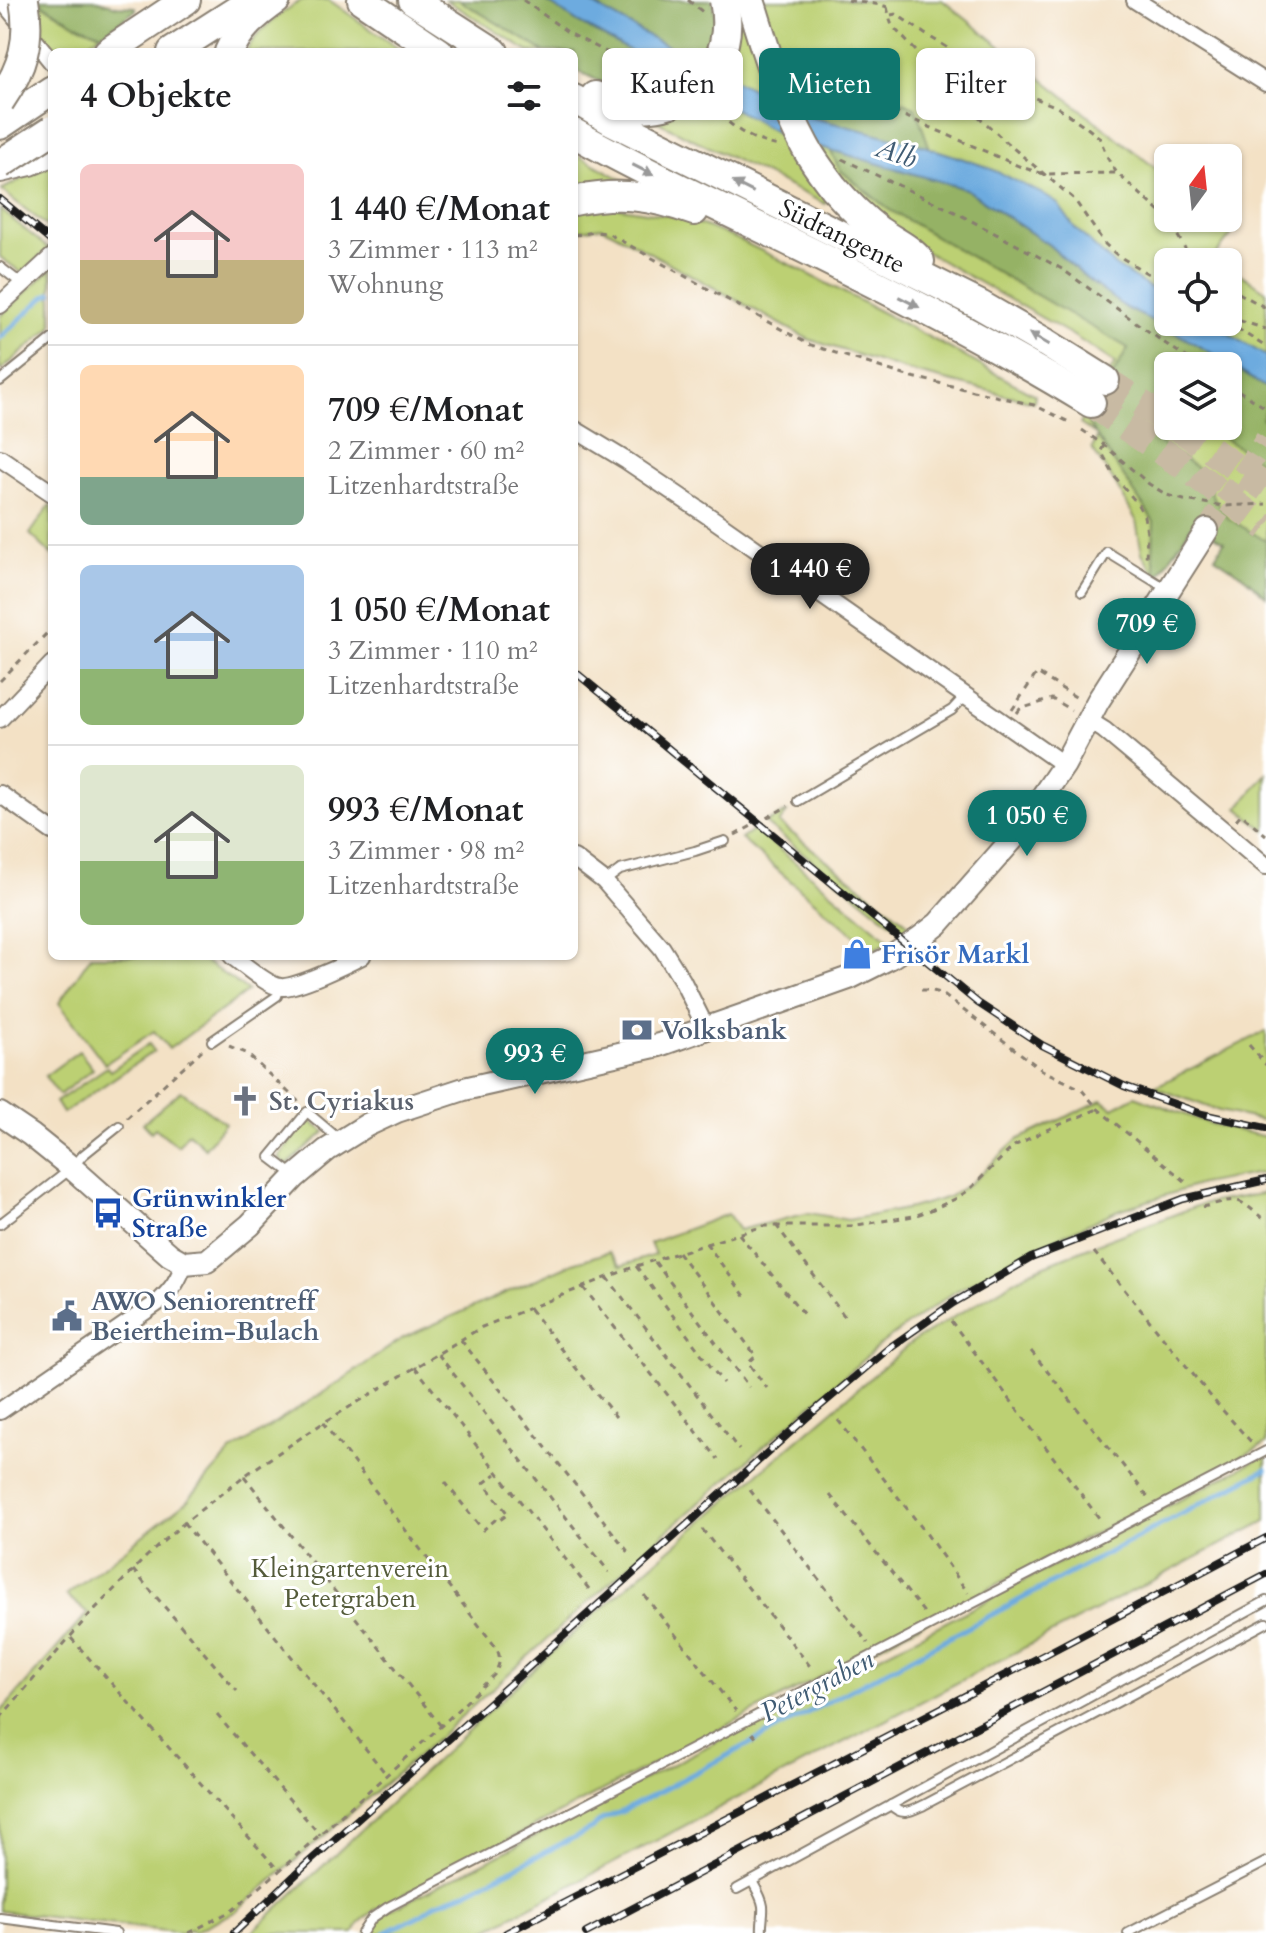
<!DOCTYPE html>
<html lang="de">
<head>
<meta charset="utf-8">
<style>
	body { margin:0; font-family:Cardo,serif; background:#f2f2f2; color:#202124; height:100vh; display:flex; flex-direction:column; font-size:30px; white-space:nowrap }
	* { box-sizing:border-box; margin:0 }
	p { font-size:26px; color:#757577 }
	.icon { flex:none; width:44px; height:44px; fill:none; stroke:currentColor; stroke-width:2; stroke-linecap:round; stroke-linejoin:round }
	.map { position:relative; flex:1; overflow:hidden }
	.sheet { position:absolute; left:48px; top:48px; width:530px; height:912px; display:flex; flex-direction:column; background:#fff; border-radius:12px; box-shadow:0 2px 6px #0004 }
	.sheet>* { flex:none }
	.guide { position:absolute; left:602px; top:48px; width:544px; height:72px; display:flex; gap:16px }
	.needle { width:52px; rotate:15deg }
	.tools { position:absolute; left:1154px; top:144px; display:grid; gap:16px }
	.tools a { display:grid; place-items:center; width:88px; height:88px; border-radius:12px; background:#fff; box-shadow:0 2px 6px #0004; font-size:40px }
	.price { position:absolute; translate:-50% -68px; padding:0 18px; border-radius:28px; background:#0f766e; color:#fff; font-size:26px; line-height:52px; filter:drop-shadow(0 2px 4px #0008) }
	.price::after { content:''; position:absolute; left:50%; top:48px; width:24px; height:18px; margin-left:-12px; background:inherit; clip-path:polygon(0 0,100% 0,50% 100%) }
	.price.on { background:#222; color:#fff }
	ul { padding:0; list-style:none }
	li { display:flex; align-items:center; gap:24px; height:200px; padding:0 32px }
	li+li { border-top:2px solid #e0e0e0 }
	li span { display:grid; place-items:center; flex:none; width:224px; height:160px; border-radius:12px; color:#555 }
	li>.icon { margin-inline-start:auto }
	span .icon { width:96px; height:96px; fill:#fffc; stroke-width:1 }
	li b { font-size:34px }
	h2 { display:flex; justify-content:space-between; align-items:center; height:96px; padding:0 32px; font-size:34px }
	.chip { padding:0 28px; border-radius:12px; background:#fff; box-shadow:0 2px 6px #0004; font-size:28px; line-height:72px }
	.chip.on { background:#0f766e; color:#fff }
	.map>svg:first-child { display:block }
	.green { fill:#bcd073; stroke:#6c7648; stroke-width:2; fill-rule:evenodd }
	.forest { fill:#95b265; stroke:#586740; stroke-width:2 }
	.water { fill:#6dabdf; stroke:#44647e; stroke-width:2 }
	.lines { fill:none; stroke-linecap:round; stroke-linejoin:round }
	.stream { stroke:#6dabdf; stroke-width:5 }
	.secondary-tunnel { stroke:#c8baa3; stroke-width:22; stroke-dasharray:22 11; stroke-linecap:butt }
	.highway-tunnel { stroke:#c8baa3; stroke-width:28; stroke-dasharray:28 14; stroke-linecap:butt }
	.lane-casing { stroke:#887e70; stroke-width:12 }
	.street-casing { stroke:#887e70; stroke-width:20 }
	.secondary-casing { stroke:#887e70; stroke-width:26 }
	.highway-casing { stroke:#887e70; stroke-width:32 }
	.path { stroke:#887e70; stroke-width:3; stroke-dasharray:6 6; stroke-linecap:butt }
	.lane { stroke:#fff; stroke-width:8 }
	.street { stroke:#fff; stroke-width:16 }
	.secondary { stroke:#fff; stroke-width:22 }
	.highway { stroke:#fff; stroke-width:28 }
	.rail-casing { stroke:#1c1c1c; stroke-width:8 }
	.rail { stroke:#fff; stroke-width:5; stroke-dasharray:15; stroke-linecap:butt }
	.highway-bridge-casing { stroke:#887e70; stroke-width:32; stroke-linecap:butt }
	.highway-bridge { stroke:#fff; stroke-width:28 }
	.oneway { fill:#999 }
	.labels { text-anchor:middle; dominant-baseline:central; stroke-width:6; stroke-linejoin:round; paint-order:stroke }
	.street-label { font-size:26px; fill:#1c1c1c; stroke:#fff }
	.shop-label { font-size:26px; font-weight:bold; fill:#366cbe; stroke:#fff; text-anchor:start }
	.service-label { font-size:26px; font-weight:bold; fill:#4e5e75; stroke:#fff; text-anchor:start }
	.worship-label { font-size:26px; font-weight:bold; fill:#5b616d; stroke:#fff; text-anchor:start }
	.transit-label { font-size:26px; font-weight:bold; fill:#164399; stroke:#fff; text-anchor:start }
	.park-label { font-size:26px; fill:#545b3a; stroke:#fff }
	.water-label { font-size:28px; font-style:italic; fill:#405c74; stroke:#fff }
</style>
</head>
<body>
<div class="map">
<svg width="1266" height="1933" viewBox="0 0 1266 1933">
	<rect width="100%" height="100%" fill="#fff"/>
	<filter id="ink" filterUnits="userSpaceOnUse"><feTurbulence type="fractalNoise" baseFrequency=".0125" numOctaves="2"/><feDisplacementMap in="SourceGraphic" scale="16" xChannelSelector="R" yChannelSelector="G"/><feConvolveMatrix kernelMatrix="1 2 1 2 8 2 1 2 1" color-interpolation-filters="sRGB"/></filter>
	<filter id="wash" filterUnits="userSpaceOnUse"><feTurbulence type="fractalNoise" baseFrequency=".006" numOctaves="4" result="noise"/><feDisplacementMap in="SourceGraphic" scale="32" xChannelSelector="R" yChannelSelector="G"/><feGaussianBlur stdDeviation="1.8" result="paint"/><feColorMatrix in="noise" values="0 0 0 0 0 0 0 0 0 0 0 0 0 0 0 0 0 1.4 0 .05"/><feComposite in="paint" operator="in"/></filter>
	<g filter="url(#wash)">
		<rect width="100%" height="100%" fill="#f3e1c5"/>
		<g class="green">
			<path d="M 302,0 L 329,0 L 403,52 L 246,52 C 256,30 282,12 302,0 Z"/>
			<polygon points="446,0 459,0 545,52 529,52"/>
			<path d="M 762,0 L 942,0 L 1168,178 L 1168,218 L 1215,218 L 1233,233 L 1214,256 L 1222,262 L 1168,262 L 1168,322 L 1228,322 L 1228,266 L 1266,291 L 1266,596 L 1242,575 L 1215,557 L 1224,542 L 1193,524 L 1157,578 L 1142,553 L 1136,520 L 1115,483 L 1092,449 L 1098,436 L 1080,424 L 1115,363 L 1072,335 L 912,244 L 872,215 L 830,167 L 794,97 ZM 1168,366 L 1228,366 L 1228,426 L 1168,426 Z"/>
			<polygon points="39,2 76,24 102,34 74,52 58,52 40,30"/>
			<polygon points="738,11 828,197 825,204 652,119 666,113"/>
			<polygon points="574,153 630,184 574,193"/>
			<polygon points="52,163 52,230 1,190"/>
			<polygon points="608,206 685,218 737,239 801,270 938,342 1035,395 1034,402 905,370 808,339 612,232 601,227 574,231 574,211"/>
			<polygon points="0,209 49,249 22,273 0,257"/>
			<polygon points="52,268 52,327 0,371 0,316"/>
			<polygon points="50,505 52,507 52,555 30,534"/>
			<polygon points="1266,774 1266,831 1238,808"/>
			<polygon points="785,813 787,813 779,823 905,921 910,927 909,930 904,933 765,823"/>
			<polygon points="755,829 890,941 872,950 741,839"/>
			<polygon points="91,956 197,956 248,991 169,1049 154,1031 105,1064 59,1003"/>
			<polygon points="1266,1031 1266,1121 1219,1111 1154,1087"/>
			<polygon points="149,1044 154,1051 63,1113 56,1102 107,1067 110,1071"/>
			<polygon points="79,1051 93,1069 59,1095 45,1076"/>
			<polygon points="181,1091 225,1123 205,1148 188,1133 178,1146 155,1128 151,1132 143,1123"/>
			<polygon points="1135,1096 1211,1124 1266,1137 1266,1172 1201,1184 1116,1211 1033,1249 956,1291 917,1318 881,1344 666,1532 422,1752 297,1859 235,1912 193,1932 190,1929 182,1933 0,1911 0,1713 88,1613 66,1595 186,1502 232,1451 335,1385 403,1338 573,1263 609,1252 621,1266 655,1255 650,1243 728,1214 739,1230 809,1213 848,1220 911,1208 949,1197 973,1181 1017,1140 1102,1100 1113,1108"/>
			<polygon points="310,1121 325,1132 287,1165 279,1158 280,1156 305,1122"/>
			<polygon points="1266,1193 1266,1444 376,1909 359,1923 354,1933 251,1933 550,1654 656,1561 912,1342 1031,1271 1089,1247 1202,1204"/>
			<polygon points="1266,1455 1266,1521 480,1933 367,1933 379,1917 392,1909 497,1856"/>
		</g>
		<g class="forest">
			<polygon points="38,0 94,0 117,6 135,7 136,10 102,34 76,24 39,2"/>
			<polygon points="459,0 544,0 579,23 686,81 669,91 642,94 613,88 574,69 574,52 545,52"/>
			<polygon points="585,0 713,0 716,24 703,63 654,39"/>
			<polygon points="789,45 868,86 915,107 942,182 966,189 1049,245 1088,280 1126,308 1165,327 1215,355 1266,388 1266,405 1262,419 1266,422 1266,466 1206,426 1228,426 1228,366 1168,366 1168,400 1161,396 1138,428 1203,472 1213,497 1228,518 1266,541 1266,596 1242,575 1215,557 1224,542 1193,524 1157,578 1153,554 1154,522 1087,422 1128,348 888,209 840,170 804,98"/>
		</g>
		<polygon class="water" points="544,0 585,0 654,39 810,117 921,145 958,157 987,167 1041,193 1058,204 1075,228 1115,266 1168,299 1168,322 1209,322 1266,356 1266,388 1215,355 1165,327 1126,308 1088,280 1049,245 966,189 782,136 684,80 579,23"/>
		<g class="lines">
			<g class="stream">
				<polyline points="0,338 44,297 52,293"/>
				<polyline points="385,1933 422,1914 437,1903 464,1893 591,1829 603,1819 623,1811 1266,1469"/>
			</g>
		</g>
	</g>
	<g filter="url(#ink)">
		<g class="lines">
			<polyline class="secondary-tunnel" points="1207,530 1266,439"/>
			<g class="highway-tunnel">
				<polyline points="1105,380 1168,421"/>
				<polyline points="1091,403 1188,469 1266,527"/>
				<polyline points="1176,426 1266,488"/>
			</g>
			<g class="lane-casing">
				<g id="lane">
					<polyline points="0,267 22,284"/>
					<polyline points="0,381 52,339"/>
					<polyline points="1082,592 1107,552 1167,589"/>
					<polyline points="798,801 952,710 965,696"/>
					<polyline points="605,881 620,870 695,851 725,841"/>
					<polyline points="212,1041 277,996 280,987"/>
					<polyline points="295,1176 270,1157 307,1112 339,1139"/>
					<polyline points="0,1224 72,1168 83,1155 119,1126"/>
					<path d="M 891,1805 C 902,1817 911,1811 924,1805 L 1266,1623"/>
					<path d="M 752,1881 C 756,1888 762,1898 763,1906 C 764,1915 761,1923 762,1933"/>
					<polyline points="737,1889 1266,1601"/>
					<polyline points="0,1918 116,1933"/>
					<polyline points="362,1933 372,1918 388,1907 1266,1451"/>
					<polyline points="1128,1933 1266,1862"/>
				</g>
			</g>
			<g class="street-casing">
				<g id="street">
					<polyline points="2,0 52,62"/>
					<polyline points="1135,0 1266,83"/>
					<polyline points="0,305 52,257"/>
					<polyline points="574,429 627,461 713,519 1064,765"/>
					<polyline points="0,458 52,493"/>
					<polyline points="0,719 52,664"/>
					<polyline points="1088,720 1104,730 1266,866"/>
					<polyline points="0,794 52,831"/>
					<polyline points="574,858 604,881 662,948 682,980 706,1028"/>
					<path d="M 232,956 C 243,964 267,985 280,987 C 295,989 347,964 362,956"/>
					<path d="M 0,1411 L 160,1301 C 172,1289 179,1280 184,1263"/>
				</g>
			</g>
			<g class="secondary-casing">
				<polyline id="secondary" points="0,1114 31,1135 72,1168 170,1255 184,1263 207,1261 250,1225 295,1177 327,1150 367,1125 397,1111 464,1089 659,1045 849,978 891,957 920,938 938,924 1017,834 1064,765 1098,701 1207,530"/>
			</g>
			<g class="highway-casing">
				<g id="highway">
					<polyline points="362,0 439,52"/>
					<polyline points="413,0 494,52"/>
					<polyline points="108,52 186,0"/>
					<polyline points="172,52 253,0"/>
					<path d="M 229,52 C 239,28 255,15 276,0"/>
					<path d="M 595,96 C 621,107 643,112 671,103"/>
					<polyline points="574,99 612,121 980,305 1046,343 1105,380"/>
					<polyline points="0,125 52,90"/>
					<path d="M 574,133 C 661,182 752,222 841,267 C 926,309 1010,353 1091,403"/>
					<polyline points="0,168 30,161 52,152"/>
					<path d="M 833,187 C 847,203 862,218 879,231 C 893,241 910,248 920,261"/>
					<path d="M 574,201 C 619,191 652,196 694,211"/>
				</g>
			</g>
			<g class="path">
				<polyline points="523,0 569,33 665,82"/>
				<polyline points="688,0 704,13"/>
				<path d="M 848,0 C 862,4 874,2 887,7"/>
				<polyline points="887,7 891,23 896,30 975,113 1007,143 1074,199 1105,244 1117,255 1168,286"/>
				<polyline points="891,15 896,14 925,34 1025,94 1057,107 1082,124 1099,137 1110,163 1117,173"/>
				<polyline points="790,52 852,93 1021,167 1044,174 1117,173 1168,219 1193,262"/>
				<path d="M 711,106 C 735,129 745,138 778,146"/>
				<polyline points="842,159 951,210 1062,269 1166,344 1200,366"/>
				<polyline points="574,235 596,232 607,233 808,344 904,375 1034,405 1071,423"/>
				<polyline points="1228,287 1266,308"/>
				<polyline points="1228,317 1266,329"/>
				<polyline points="1227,322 1266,347"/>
				<polyline points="1228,384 1266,408"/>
				<polyline points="1082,430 1104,445 1149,484 1167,495 1184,500 1224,506 1266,504"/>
				<polyline points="1104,445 1101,451 1115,477 1137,503 1144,516 1147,532 1146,562"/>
				<polyline points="0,681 52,628"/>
				<polyline points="1012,710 1037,673 1077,698"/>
				<polyline points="1017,713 1020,709 1052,699 1071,710"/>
				<polyline points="1236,820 1241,814 1266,835"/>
				<polyline points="735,835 788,806"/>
				<polyline points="921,990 929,990 941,993 1042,1070 1081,1089 1098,1109 1185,1181"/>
				<polyline points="1249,1045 1266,1065"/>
				<polyline points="229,1046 246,1053 300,1103"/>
				<polyline points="127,1118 202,1050"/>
				<path d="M 1203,1207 C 1241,1197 1235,1196 1266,1221"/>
				<polyline points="776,1225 845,1317"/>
				<polyline points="739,1234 805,1316"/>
				<polyline points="706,1243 747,1299"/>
				<polyline points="678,1252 756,1356 748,1363 767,1388"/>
				<polyline points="1094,1252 1217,1404 1252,1443"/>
				<polyline points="655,1262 749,1387"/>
				<polyline points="636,1266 723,1383"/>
				<polyline points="607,1277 739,1450"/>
				<polyline points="583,1287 718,1459"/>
				<polyline points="530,1309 567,1357 616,1417"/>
				<polyline points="951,1321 1102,1522"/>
				<polyline points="461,1340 630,1554"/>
				<polyline points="1031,1351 1149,1498"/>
				<polyline points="438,1354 609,1572"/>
				<polyline points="415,1367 589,1589"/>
				<polyline points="838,1420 926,1533 968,1593"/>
				<polyline points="244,1476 441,1726"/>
				<polyline points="445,1482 483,1530 495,1520 497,1522 508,1514 484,1483 496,1474"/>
				<polyline points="750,1490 868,1643"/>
				<polyline points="830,1495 926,1615"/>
				<polyline points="184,1523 386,1774"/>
				<polyline points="702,1529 813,1670"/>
				<polyline points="133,1570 237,1691"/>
				<polyline points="644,1595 736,1711"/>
				<polyline points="71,1638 279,1871"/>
				<polyline points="217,1715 320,1835"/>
				<polyline points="0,1718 89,1615 147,1556 184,1523 244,1476 323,1423 482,1327 636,1266 764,1226 851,1226 914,1216 931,1210 957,1198 969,1190 1014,1146 1044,1131 1098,1109"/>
				<polyline points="752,1733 758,1740"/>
				<path d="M 189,1933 L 233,1910 L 279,1871 L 441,1726 L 494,1675 C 500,1664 502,1657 495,1646 L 323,1423"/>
			</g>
			<use href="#lane" class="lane"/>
			<use href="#street" class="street"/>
			<use href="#secondary" class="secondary"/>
			<use href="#highway" class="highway"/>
			<g class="rail-casing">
				<g id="rail">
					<polyline points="0,199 52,242"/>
					<polyline points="574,671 978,1003 1042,1045 1124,1086 1202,1114 1266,1128"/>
					<polyline points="234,1933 309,1862 452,1736 806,1418 889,1348 953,1303 1031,1258 1183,1199 1266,1180"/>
					<polyline points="506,1933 1044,1655 1266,1538"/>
					<polyline points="586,1933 1266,1574"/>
				</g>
			</g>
			<use href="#rail" class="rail"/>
			<g class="highway-bridge-casing">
				<g id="highway-bridge">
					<path d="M 750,0 C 765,49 780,100 805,146 C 813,161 823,174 833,187"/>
					<path d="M 0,101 C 23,68 31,40 24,0"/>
					<path d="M 671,103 C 715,84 733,46 724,0"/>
					<polyline points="0,164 52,130"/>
				</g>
			</g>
			<use href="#highway-bridge" class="highway-bridge"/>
		</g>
		<defs><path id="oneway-solid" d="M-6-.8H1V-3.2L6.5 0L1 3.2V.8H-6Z" transform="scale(2)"/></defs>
		<g class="oneway">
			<use href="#oneway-solid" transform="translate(643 170) rotate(27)"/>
			<use href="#oneway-solid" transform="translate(743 187) rotate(-153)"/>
			<use href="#oneway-solid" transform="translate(909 302) rotate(27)"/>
			<use href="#oneway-solid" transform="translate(1039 339) rotate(-150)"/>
		</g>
	</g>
	<defs>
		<g id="shop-bare" transform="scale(2.4)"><path d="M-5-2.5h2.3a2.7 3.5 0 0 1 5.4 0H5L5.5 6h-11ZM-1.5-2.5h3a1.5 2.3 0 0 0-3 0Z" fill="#3f7fe0" stroke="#fff" stroke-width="2.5" paint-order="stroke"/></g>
		<g id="bank-bare" transform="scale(2.4)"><path d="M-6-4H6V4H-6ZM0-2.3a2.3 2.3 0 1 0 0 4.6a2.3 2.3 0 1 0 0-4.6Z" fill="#5c6f8a" stroke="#fff" stroke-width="2.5" paint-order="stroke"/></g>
		<g id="church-bare" transform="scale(2.4)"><path d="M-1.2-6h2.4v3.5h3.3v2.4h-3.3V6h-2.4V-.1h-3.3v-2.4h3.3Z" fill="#6b7280" stroke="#fff" stroke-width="2.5" paint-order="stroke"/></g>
		<g id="bus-bare" transform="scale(2.4)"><path d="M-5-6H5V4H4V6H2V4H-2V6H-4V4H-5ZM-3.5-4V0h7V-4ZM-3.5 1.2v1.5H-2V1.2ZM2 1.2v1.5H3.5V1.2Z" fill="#1a4fb4" stroke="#fff" stroke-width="2.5" paint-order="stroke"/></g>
		<g id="civic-bare" transform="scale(2.4)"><path d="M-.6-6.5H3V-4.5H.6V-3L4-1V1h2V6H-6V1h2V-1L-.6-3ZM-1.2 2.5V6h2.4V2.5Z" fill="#5c6f8a" stroke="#fff" stroke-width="2.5" paint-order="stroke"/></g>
	</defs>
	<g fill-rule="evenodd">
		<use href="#shop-bare" x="857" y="954"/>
		<use href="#bank-bare" x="637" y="1030"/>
		<use href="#church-bare" x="245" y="1101"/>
		<use href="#bus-bare" x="108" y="1213"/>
		<use href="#civic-bare" x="67" y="1316"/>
	</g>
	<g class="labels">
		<g class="street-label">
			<text transform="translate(842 236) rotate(26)">Südtangente</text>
		</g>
		<g class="shop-label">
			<text x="881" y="954">Frisör Markl</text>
		</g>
		<g class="service-label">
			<text x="661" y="1030">Volksbank</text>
			<text x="91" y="1301">AWO Seniorentreff<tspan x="91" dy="30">Beiertheim-Bulach</tspan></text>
		</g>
		<g class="worship-label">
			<text x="269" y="1101">St. Cyriakus</text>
		</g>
		<g class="transit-label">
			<text x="132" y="1198">Grünwinkler<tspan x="132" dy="30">Straße</tspan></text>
		</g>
		<g class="park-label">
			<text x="350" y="1568">Kleingartenverein<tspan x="350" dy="30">Petergraben</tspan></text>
		</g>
		<g class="water-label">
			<text transform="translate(896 153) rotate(18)">Alb</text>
			<text transform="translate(817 1686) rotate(-28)">Petergraben</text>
		</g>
	</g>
</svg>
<div class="tools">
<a><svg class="needle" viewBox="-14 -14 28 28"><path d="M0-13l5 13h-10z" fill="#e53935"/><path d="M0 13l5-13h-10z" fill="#757577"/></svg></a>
<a><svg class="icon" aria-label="locate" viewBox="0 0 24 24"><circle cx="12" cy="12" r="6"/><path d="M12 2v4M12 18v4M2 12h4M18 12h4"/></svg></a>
<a><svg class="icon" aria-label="layers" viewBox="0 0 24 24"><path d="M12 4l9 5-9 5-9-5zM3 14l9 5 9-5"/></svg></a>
</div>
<b class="price on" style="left:810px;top:611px">1 440 €</b>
<b class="price" style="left:1147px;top:666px">709 €</b>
<b class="price" style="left:1027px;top:858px">1 050 €</b>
<b class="price" style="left:535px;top:1096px">993 €</b>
<div class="guide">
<a class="chip">Kaufen</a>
<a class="chip on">Mieten</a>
<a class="chip">Filter</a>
</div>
<section class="sheet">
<h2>4 Objekte<svg class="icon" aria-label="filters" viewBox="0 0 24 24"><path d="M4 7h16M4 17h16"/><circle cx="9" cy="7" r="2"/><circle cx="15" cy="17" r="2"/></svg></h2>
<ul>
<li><span style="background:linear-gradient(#f6c9c9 60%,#c2b280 0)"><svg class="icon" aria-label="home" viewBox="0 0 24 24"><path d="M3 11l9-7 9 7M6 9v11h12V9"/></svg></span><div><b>1 440 €/Monat</b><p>3 Zimmer · 113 m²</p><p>Wohnung</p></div></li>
<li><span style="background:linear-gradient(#ffd9b3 70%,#7fa58c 0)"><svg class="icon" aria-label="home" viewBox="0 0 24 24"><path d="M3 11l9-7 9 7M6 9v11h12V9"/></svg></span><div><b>709 €/Monat</b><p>2 Zimmer · 60 m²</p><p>Litzenhardtstraße</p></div></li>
<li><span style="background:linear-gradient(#a9c7e8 65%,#8fb573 0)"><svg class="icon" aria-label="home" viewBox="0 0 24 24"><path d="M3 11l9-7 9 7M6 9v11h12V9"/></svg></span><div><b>1 050 €/Monat</b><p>3 Zimmer · 110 m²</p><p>Litzenhardtstraße</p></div></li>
<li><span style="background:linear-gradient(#dfe7d0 60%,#8fb573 0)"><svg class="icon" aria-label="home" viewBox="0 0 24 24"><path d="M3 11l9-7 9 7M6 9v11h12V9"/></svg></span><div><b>993 €/Monat</b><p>3 Zimmer · 98 m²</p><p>Litzenhardtstraße</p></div></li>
</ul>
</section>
</div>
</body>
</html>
